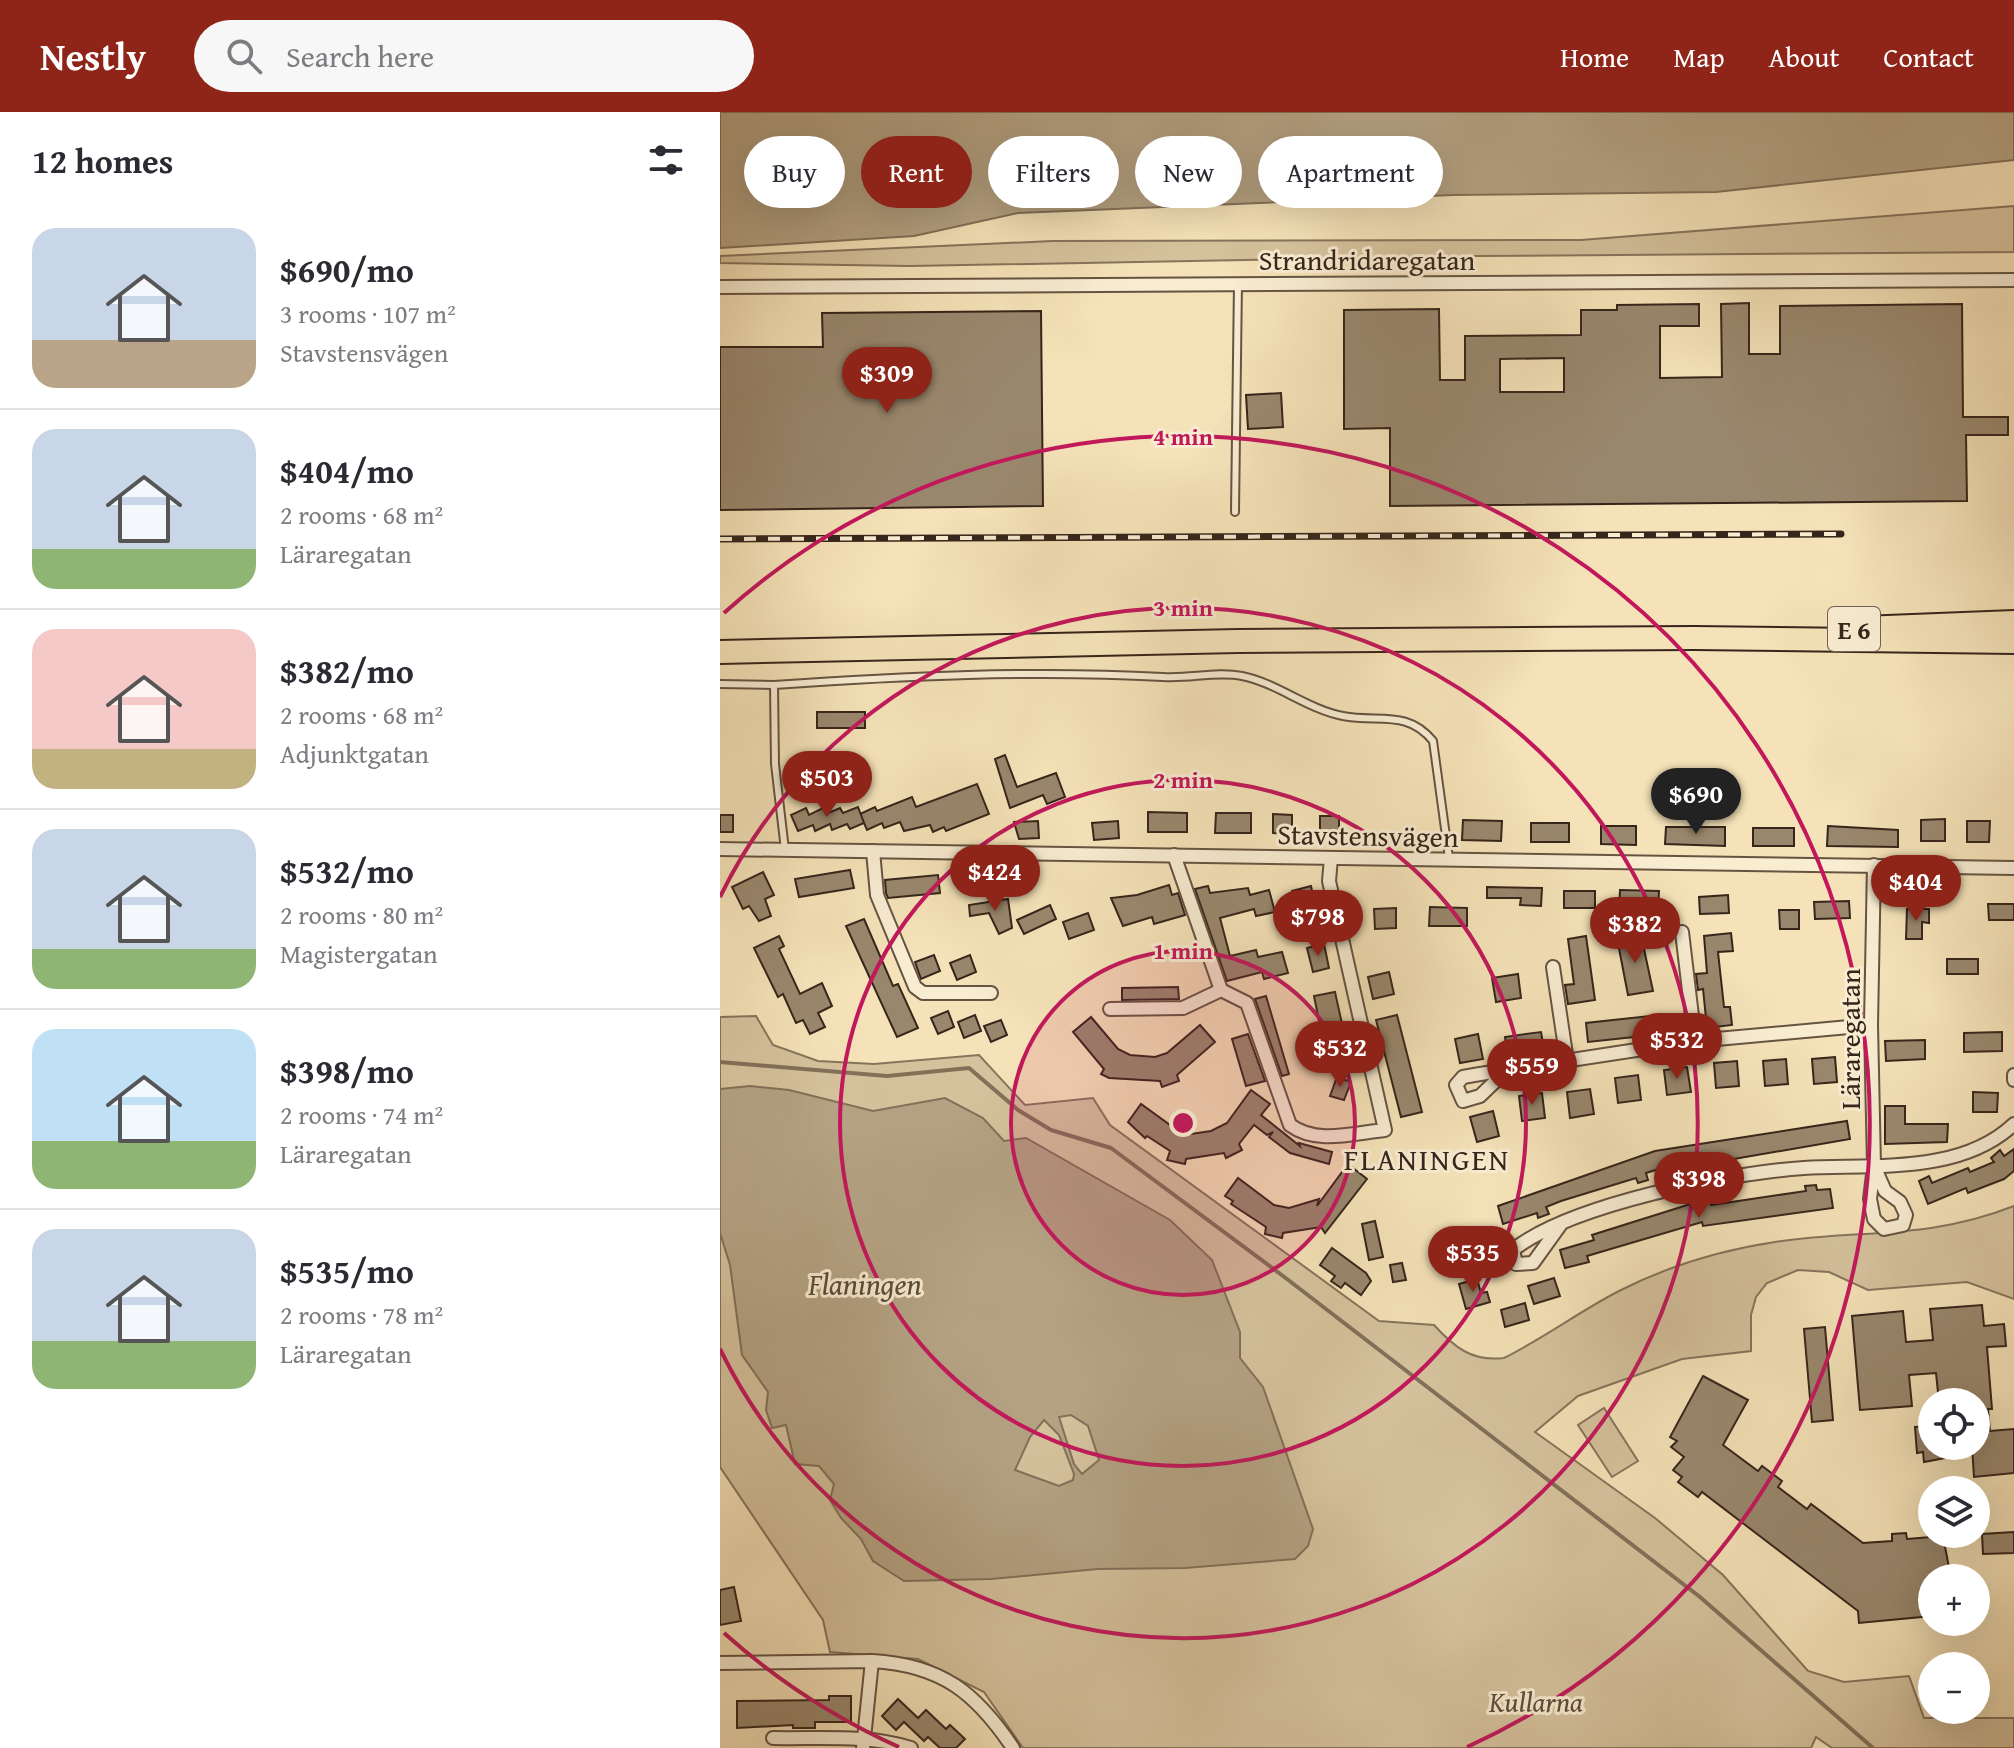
<!DOCTYPE html>
<html lang="en">
<head>
<meta charset="utf-8">
<style>
	body { margin:0; font-family:"Gentium Book Plus",serif; background:#f7f7f7; color:#2b2b33; height:100vh; display:flex; flex-direction:column; font-size:30px; white-space:nowrap }
	* { box-sizing:border-box; margin:0 }
	p { font-size:26px; color:#7c7c81 }
	.icon { flex:none; width:44px; height:44px; fill:none; stroke:currentColor; stroke-width:2; stroke-linecap:round; stroke-linejoin:round }
	.map { position:relative; flex:1; overflow:hidden }
	.sheet { display:flex; flex-direction:column; background:#fff; width:720px }
	.sheet>* { flex:none }
	.hud { position:absolute; left:24px; top:24px; width:760px; height:72px; display:flex; gap:16px }
	.tools { position:absolute; left:1198px; top:1276px; display:grid; gap:16px }
	.tools a { display:grid; place-items:center; width:72px; height:72px; border-radius:50%; background:#fff; box-shadow:0 8px 32px #0002; font-size:40px }
	.price { position:absolute; translate:-50% -68px; padding:0 18px; border-radius:28px; background:#8f2418; color:#fff; font-size:26px; line-height:52px; filter:drop-shadow(0 2px 4px #0008) }
	.price::after { content:''; position:absolute; left:50%; top:48px; width:24px; height:18px; margin-left:-12px; background:inherit; clip-path:polygon(0 0,100% 0,50% 100%) }
	.price.on { background:#222; color:#fff }
	ul { padding:0; list-style:none }
	li { display:flex; align-items:center; gap:24px; height:200px; padding:0 32px }
	li+li { border-top:2px solid #e1e1e2 }
	li span { display:grid; place-items:center; flex:none; width:224px; height:160px; border-radius:24px; color:#555 }
	li>.icon { margin-inline-start:auto }
	span .icon { width:96px; height:96px; fill:#fffc; stroke-width:1 }
	li b { font-size:34px }
	h2 { display:flex; justify-content:space-between; align-items:center; height:96px; padding:0 32px; font-size:34px }
	.pill { padding:0 28px; border-radius:36px; background:#fff; box-shadow:0 8px 32px #0002; font-size:28px; line-height:72px }
	.pill.on { background:#8f2418; color:#fff }
	header { display:flex; align-items:center; gap:48px; box-sizing:border-box; height:112px; padding:0 40px; background:#8f2418; color:#fff }
	header strong { font-size:38px }
	nav { display:flex; gap:44px; margin-inline-start:auto; font-size:28px }
	.search { width:560px; height:72px; background:#f7f7f7; display:flex; align-items:center; gap:20px; box-sizing:border-box; padding:0 28px; border-radius:44px; color:#7c7c81; font-size:30px }
	main { display:flex; flex:1; min-height:0 }
	.map>svg:first-child { display:block }
	.green { fill:#d5c29d; stroke:#86745c; stroke-width:2 }
	.water { fill:#b4a283; stroke:#827059; stroke-width:2; fill-rule:evenodd }
	.lines { fill:none; stroke-linecap:round; stroke-linejoin:round }
	.stream { stroke:#827059; stroke-width:4 }
	.building { fill:#99876d; stroke:#36251b; stroke-width:2; fill-rule:evenodd }
	.service-casing { stroke:#665442; stroke-width:10 }
	.minor-casing { stroke:#665442; stroke-width:16 }
	.trunk-casing { stroke:#36251b; stroke-width:26 }
	.service { stroke:#f8ecd1; stroke-width:6 }
	.minor { stroke:#f8ecd1; stroke-width:12 }
	.trunk { stroke:#f5e2b8; stroke-width:22 }
	.rail-casing { stroke:#36251b; stroke-width:7 }
	.rail { stroke:#f8ecd1; stroke-width:4; stroke-dasharray:12; stroke-linecap:butt }
	.ring { fill:none; stroke:#c2185b; stroke-width:4 }
	.labels { text-anchor:middle; dominant-baseline:central; stroke-width:6; stroke-linejoin:round; paint-order:stroke }
	.shield { fill:#f8ecd1; stroke:#706152; stroke-width:2 }
	.shield-label { font-size:26px; font-weight:bold; fill:#36251b }
	.street-label { font-size:28px; fill:#36251b; stroke:#f8ecd1 }
	.park-label { font-size:28px; font-style:italic; fill:#5e4c3c; stroke:#f8ecd1 }
	.neighbourhood-label { font-size:30px; letter-spacing:2px; fill:#36251b; stroke:#f8ecd1 }
	.water-label { font-size:30px; font-style:italic; fill:#5c4a3a; stroke:#f8ecd1 }
	.centre { fill:#c2185b; stroke:#f8ecd1; stroke-width:4 }
	.ring-label { font-size:24px; text-anchor:middle; font-weight:bold; fill:#c2185b; stroke:#f8ecd1; stroke-width:6; stroke-linejoin:round; paint-order:stroke }
</style>
</head>
<body>
<header>
<strong>Nestly</strong>
<div class="search"><svg class="icon" aria-label="search" viewBox="0 0 24 24"><circle cx="10" cy="10" r="6"/><path d="M15 15l6 6"/></svg>Search here</div>
<nav><a>Home</a><a>Map</a><a>About</a><a>Contact</a></nav>
</header>
<main>
<section class="sheet">
<h2>12 homes<svg class="icon" aria-label="filters" viewBox="0 0 24 24"><path d="M4 7h16M4 17h16"/><circle cx="9" cy="7" r="2"/><circle cx="15" cy="17" r="2"/></svg></h2>
<ul>
<li><span style="background:linear-gradient(#c9d6e8 70%,#b9a48a 0)"><svg class="icon" aria-label="home" viewBox="0 0 24 24"><path d="M3 11l9-7 9 7M6 9v11h12V9"/></svg></span><div><b>$690/mo</b><p>3 rooms · 107 m²</p><p>Stavstensvägen</p></div></li>
<li><span style="background:linear-gradient(#c9d6e8 75%,#8fb573 0)"><svg class="icon" aria-label="home" viewBox="0 0 24 24"><path d="M3 11l9-7 9 7M6 9v11h12V9"/></svg></span><div><b>$404/mo</b><p>2 rooms · 68 m²</p><p>Läraregatan</p></div></li>
<li><span style="background:linear-gradient(#f6c9c9 75%,#c2b280 0)"><svg class="icon" aria-label="home" viewBox="0 0 24 24"><path d="M3 11l9-7 9 7M6 9v11h12V9"/></svg></span><div><b>$382/mo</b><p>2 rooms · 68 m²</p><p>Adjunktgatan</p></div></li>
<li><span style="background:linear-gradient(#c9d6e8 75%,#8fb573 0)"><svg class="icon" aria-label="home" viewBox="0 0 24 24"><path d="M3 11l9-7 9 7M6 9v11h12V9"/></svg></span><div><b>$532/mo</b><p>2 rooms · 80 m²</p><p>Magistergatan</p></div></li>
<li><span style="background:linear-gradient(#bfe0f5 70%,#8fb573 0)"><svg class="icon" aria-label="home" viewBox="0 0 24 24"><path d="M3 11l9-7 9 7M6 9v11h12V9"/></svg></span><div><b>$398/mo</b><p>2 rooms · 74 m²</p><p>Läraregatan</p></div></li>
<li><span style="background:linear-gradient(#c9d6e8 70%,#8fb573 0)"><svg class="icon" aria-label="home" viewBox="0 0 24 24"><path d="M3 11l9-7 9 7M6 9v11h12V9"/></svg></span><div><b>$535/mo</b><p>2 rooms · 78 m²</p><p>Läraregatan</p></div></li>
</ul>
</section>
<div class="map">
<svg width="1294" height="1636" viewBox="0 0 1294 1636">
	<rect width="100%" height="100%" fill="#f5e2b8"/>
	<filter id="stains"><feTurbulence type="fractalNoise" baseFrequency=".0025" numOctaves="4"/><feColorMatrix values="0 0 0 0 .2 0 0 0 0 .09 0 0 0 0 .02 0 0 0 .5 -.17"/></filter>
	<radialGradient id="worn" r=".72"><stop offset=".6" stop-color="#630" stop-opacity="0"/><stop offset="1" stop-color="#630" stop-opacity=".3"/></radialGradient>
	<g class="green">
		<polygon points="1294,94 1294,140 757,144 190,154 0,151 0,144 332,129 861,128"/>
		<path d="M 36,904 L 53,933 L 98,949 L 154,952 L 259,943 L 305,993 L 373,986 L 390,1013 L 659,1209 L 714,1213 C 734,1235 752,1250 784,1246 C 824,1226 860,1199 899,1179 C 948,1154 1002,1138 1055,1130 C 1142,1117 1208,1128 1294,1094 L 1294,1187 L 1247,1170 L 1148,1178 L 1109,1160 L 1078,1158 L 1047,1171 L 1036,1185 L 1031,1203 L 1031,1239 L 962,1247 L 858,1284 L 815,1320 L 935,1406 L 1003,1463 L 1088,1559 L 1124,1570 L 1189,1564 L 1204,1606 L 1294,1606 L 1294,1636 L 1112,1636 L 1096,1625 L 1091,1636 L 303,1636 L 264,1580 L 198,1547 L 110,1540 L 103,1508 L 0,1355 L 0,905 Z"/>
		<polygon points="884,1296 918,1349 892,1365 858,1313"/>
	</g>
	<g class="water">
		<polygon points="0,0 1294,0 1294,48 996,80 733,83 298,101 194,124 0,136"/>
		<path d="M 30,974 L 69,978 L 153,999 L 225,986 L 263,1006 L 284,1029 L 306,1026 L 450,1108 L 492,1148 L 520,1220 L 520,1246 L 543,1275 L 593,1417 L 588,1434 L 575,1447 L 465,1456 L 378,1457 L 271,1467 L 184,1469 L 153,1449 L 141,1427 L 121,1406 L 110,1388 L 114,1372 L 99,1354 L 75,1352 L 66,1313 L 52,1316 L 46,1298 L 48,1280 L 22,1243 L 10,1153 L 0,1121 L 0,977 ZM 351,1303 L 368,1314 L 379,1348 L 362,1362 L 354,1352 L 339,1305 ZM 324,1308 L 339,1323 L 354,1362 L 353,1368 L 339,1374 L 295,1358 L 310,1325 Z"/>
	</g>
	<g class="lines">
		<polyline class="stream" points="0,950 167,964 249,956 298,998 331,1018 391,1036 567,1167 980,1485 1153,1636"/>
	</g>
	<g class="building">
		<path d="M 1029,191 L 1029,242 L 1060,242 L 1060,194 L 1242,192 L 1243,305 L 1288,305 L 1288,323 L 1246,323 L 1247,389 L 670,394 L 670,316 L 624,317 L 624,198 L 719,197 L 720,268 L 745,268 L 745,224 L 861,223 L 861,198 L 897,198 L 897,193 L 979,192 L 979,214 L 940,214 L 940,266 L 1002,265 L 1001,192 ZM 844,246 L 844,280 L 780,280 L 780,247 Z"/>
		<polygon points="321,199 323,394 0,398 0,235 103,235 102,201"/>
		<polygon points="561,281 563,315 528,317 526,283"/>
		<rect x="97" y="600" width="48" height="16"/>
		<polygon points="285,643 297,675 336,661 345,685 327,692 323,683 290,696 275,647"/>
		<polygon points="257,672 269,702 226,719 224,715 213,720 210,713 184,719 180,710 164,716 162,711 147,718 140,702 155,695 157,699 192,685 196,695"/>
		<polygon points="138,695 144,711 130,717 127,712 112,718 110,712 95,719 93,713 78,719 71,703 86,696 89,703 103,696 106,702 120,696 123,701"/>
		<polygon points="428,700 467,701 467,720 428,720"/>
		<polygon points="496,701 531,701 531,721 495,721"/>
		<polygon points="553,702 572,703 572,722 553,721"/>
		<rect x="0" y="703" width="13" height="17"/>
		<polygon points="600,704 619,704 619,724 600,723"/>
		<polygon points="1225,707 1225,729 1201,729 1201,708"/>
		<polygon points="743,708 782,709 781,729 742,728"/>
		<polygon points="318,709 319,726 299,727 294,710"/>
		<polygon points="398,709 399,726 374,728 372,711"/>
		<polygon points="1247,709 1270,709 1269,730 1247,730"/>
		<rect x="811" y="711" width="38" height="19"/>
		<polygon points="881,714 916,714 916,733 881,732"/>
		<polygon points="1108,714 1178,718 1178,735 1107,734"/>
		<polygon points="946,715 1005,715 1005,734 945,732"/>
		<rect x="1033" y="716" width="41" height="18"/>
		<polygon points="130,758 134,776 79,785 75,767"/>
		<polygon points="43,760 54,783 45,787 51,804 39,809 29,794 23,797 12,775"/>
		<polygon points="218,763 220,781 168,786 166,781 165,768"/>
		<polygon points="449,773 452,783 458,781 465,803 434,812 432,805 403,814 391,786 417,783"/>
		<polygon points="488,774 490,781 528,776 530,783 549,778 555,800 536,804 534,797 500,806 510,844 536,838 538,845 562,840 568,861 544,867 542,860 507,869 475,777"/>
		<polygon points="591,774 597,803 578,807 572,779"/>
		<polygon points="767,775 822,776 821,794 800,793 801,786 767,786"/>
		<polygon points="900,778 939,779 938,798 899,797"/>
		<rect x="844" y="779" width="31" height="17"/>
		<polygon points="1008,783 1009,801 980,802 979,785"/>
		<polygon points="288,787 292,816 279,822 269,801 250,804 249,793"/>
		<polygon points="1129,789 1130,806 1095,807 1094,790"/>
		<polygon points="1268,792 1294,792 1294,808 1269,808"/>
		<polygon points="330,793 336,807 304,822 297,808"/>
		<polygon points="710,795 747,796 747,814 709,814"/>
		<polygon points="676,796 676,816 655,817 654,797"/>
		<polygon points="1187,797 1209,797 1209,811 1202,810 1202,827 1186,827"/>
		<polygon points="1059,798 1079,798 1079,817 1060,817"/>
		<polygon points="368,801 374,818 349,827 343,810"/>
		<polygon points="144,807 173,874 178,872 198,916 177,925 126,814"/>
		<polygon points="1011,821 1013,839 998,840 1004,895 1010,895 1012,913 987,916 983,877 978,878 976,862 987,861 984,824"/>
		<polygon points="921,823 933,879 908,883 897,826"/>
		<polygon points="59,824 64,834 59,837 80,882 102,871 112,894 98,901 105,915 90,922 83,908 76,911 63,882 58,885 34,836"/>
		<polygon points="866,824 875,888 848,892 845,873 854,872 848,827"/>
		<polygon points="604,832 609,856 593,860 587,836"/>
		<polygon points="214,843 220,859 201,867 195,850"/>
		<polygon points="250,843 256,860 237,868 230,851"/>
		<rect x="1227" y="847" width="31" height="15"/>
		<polygon points="669,860 674,882 653,887 648,865"/>
		<polygon points="798,862 801,886 776,890 772,866"/>
		<polygon points="458,875 459,887 402,888 402,876"/>
		<polygon points="615,880 628,939 606,944 594,884"/>
		<polygon points="546,884 569,962 562,964 535,887"/>
		<polygon points="228,899 234,915 218,922 211,906"/>
		<polygon points="255,903 261,919 244,926 238,910"/>
		<polygon points="677,903 702,1000 681,1005 656,908"/>
		<polygon points="939,903 942,922 868,930 866,911"/>
		<polygon points="371,905 398,937 410,943 435,945 447,941 480,913 495,930 457,963 459,969 442,975 440,969 389,966 381,962 384,957 353,920"/>
		<polygon points="281,908 287,923 271,930 264,914"/>
		<polygon points="821,920 824,938 788,943 785,925"/>
		<polygon points="1282,920 1282,939 1244,940 1244,921"/>
		<polygon points="528,922 545,969 526,974 512,927"/>
		<polygon points="758,922 763,947 740,951 735,927"/>
		<polygon points="1205,928 1205,947 1166,949 1165,929"/>
		<polygon points="1115,945 1117,970 1094,972 1092,947"/>
		<polygon points="1066,947 1068,972 1045,974 1043,949"/>
		<polygon points="1017,949 1019,974 996,976 994,951"/>
		<polygon points="967,955 971,980 947,983 944,958"/>
		<polygon points="918,963 921,988 898,991 895,966"/>
		<polygon points="617,965 631,970 624,988 610,984"/>
		<polygon points="870,977 874,1002 850,1006 847,980"/>
		<polygon points="531,978 550,992 541,1003 580,1034 579,1031 612,1040 609,1052 570,1041 549,1025 553,1020 547,1023 534,1013 519,1032 522,1038 506,1046 504,1041 466,1047 465,1052 447,1048 450,1039 427,1024 425,1026 408,1010 421,992 457,1018 471,1022 491,1019 507,1011"/>
		<polygon points="1253,980 1278,981 1277,1000 1253,1000"/>
		<polygon points="822,981 825,1006 802,1009 799,984"/>
		<polygon points="1165,994 1185,994 1185,1012 1228,1012 1227,1030 1165,1032"/>
		<polygon points="773,999 779,1024 757,1030 750,1005"/>
		<polygon points="1127,1009 1130,1027 956,1057 955,1052 926,1061 928,1068 918,1071 916,1066 841,1089 826,1095 829,1102 818,1106 817,1101 783,1112 778,1094 935,1039"/>
		<polygon points="1294,1037 1294,1059 1284,1067 1248,1081 1246,1076 1208,1092 1199,1069 1209,1064 1212,1071 1248,1056 1250,1060 1274,1050 1271,1046 1280,1038 1284,1044"/>
		<polygon points="628,1052 647,1067 605,1121 601,1115 563,1121 562,1126 545,1122 546,1115 511,1092 513,1089 505,1084 518,1066 554,1093 569,1096 599,1087 597,1094"/>
		<polygon points="1096,1073 1097,1078 1110,1077 1113,1096 983,1114 982,1110 867,1144 869,1150 845,1156 840,1138 874,1128 872,1123 980,1089 990,1087 991,1093 1086,1079 1085,1074"/>
		<polygon points="655,1109 663,1145 649,1148 642,1112"/>
		<polygon points="763,1117 766,1128 761,1129 765,1143 746,1149 739,1124"/>
		<polygon points="612,1136 646,1161 651,1169 641,1183 625,1171 621,1176 611,1169 615,1164 600,1153"/>
		<polygon points="682,1151 686,1168 673,1170 670,1153"/>
		<polygon points="834,1166 840,1184 814,1192 808,1174"/>
		<polygon points="757,1167 761,1181 767,1180 770,1190 746,1197 739,1172"/>
		<polygon points="805,1191 809,1208 785,1215 781,1198"/>
		<polygon points="1262,1193 1264,1214 1284,1212 1286,1234 1267,1235 1272,1297 1268,1297 1270,1319 1294,1317 1294,1361 1254,1365 1252,1334 1256,1334 1256,1290 1219,1290 1216,1261 1189,1263 1192,1294 1140,1298 1132,1204 1183,1199 1186,1230 1213,1228 1210,1197"/>
		<polygon points="1105,1215 1113,1308 1092,1310 1084,1217"/>
		<polygon points="983,1264 1028,1288 1003,1333 1038,1359 1042,1354 1062,1369 1058,1375 1087,1397 1091,1392 1143,1431 1172,1429 1172,1422 1186,1421 1187,1427 1223,1424 1231,1466 1212,1466 1212,1504 1139,1511 1138,1499 982,1380 978,1385 958,1370 962,1365 953,1358 964,1345 951,1335 957,1329 950,1325"/>
		<polygon points="1212,1314 1212,1334 1241,1334 1241,1343 1204,1350 1203,1340 1197,1341 1195,1315"/>
		<polygon points="1294,1420 1294,1441 1263,1442 1262,1422"/>
		<polygon points="14,1475 21,1509 0,1513 0,1478"/>
		<polygon points="109,1584 131,1584 131,1610 95,1610 95,1616 73,1616 73,1613 17,1616 17,1589 109,1588"/>
		<polygon points="178,1587 198,1606 206,1598 226,1617 230,1613 245,1627 236,1636 220,1636 208,1625 204,1629 184,1610 176,1618 162,1604"/>
	</g>
	<g class="lines">
		<g class="service-casing">
			<g id="service">
				<polyline points="515,400 518,171"/>
				<polyline points="0,572 54,573"/>
				<path d="M 65,738 L 55,652 L 54,573 C 182,564 314,558 443,565 C 469,567 496,559 522,564 C 557,571 587,597 623,604 C 658,611 687,597 713,629 L 729,746"/>
			</g>
		</g>
		<g class="minor-casing">
			<g id="minor">
				<polyline points="0,175 1294,168"/>
				<polyline points="0,737 1294,756"/>
				<polyline points="153,739 157,783 195,875 203,881 271,881"/>
				<polyline points="454,743 501,878"/>
				<polyline points="962,820 975,929"/>
				<polyline points="833,855 847,949"/>
				<path d="M 390,897 L 463,896 L 501,878 L 527,891 L 570,1013 C 597,1033 633,1021 665,1018 L 609,769 L 611,746"/>
				<polyline points="788,957 760,984 743,989 736,973 743,965 760,962 975,929 1151,913"/>
				<polyline points="1294,963 1294,968"/>
				<polyline points="1154,1054 1165,1079 1180,1090 1186,1103 1183,1113 1164,1117 1154,1107 1150,1087 1154,1054 1151,913 1154,753"/>
				<path d="M 841,1112 L 813,1151 L 796,1152 L 793,1138 C 851,1092 1009,1061 1084,1056 C 1153,1052 1240,1063 1294,1012"/>
				<path d="M 0,1551 L 152,1549 C 222,1553 256,1581 293,1636"/>
				<path d="M 53,1626 C 98,1627 148,1622 191,1636"/>
				<polyline points="143,1636 152,1549"/>
			</g>
		</g>
		<g class="trunk-casing">
			<g id="trunk">
				<polyline points="1142,516 1294,510"/>
				<polyline points="0,540 518,529 974,526 1294,530"/>
			</g>
		</g>
		<use href="#service" class="service"/>
		<use href="#minor" class="minor"/>
		<use href="#trunk" class="trunk"/>
		<g class="rail-casing">
			<polyline id="rail" points="0,427 1121,422"/>
		</g>
		<use href="#rail" class="rail"/>
	</g>
	<circle cx="463" cy="1011" r="172" fill="#c2185b" fill-opacity=".12"/>
	<g class="ring">
		<circle cx="463" cy="1011" r="172"/>
		<circle cx="463" cy="1011" r="343"/>
		<path d="M0 785A515 515 0 1 1 0 1237"/>
		<path d="M179 1635A686 686 0 0 1 4 1521M4 501A686 686 0 1 1 747 1635"/>
	</g>
	<g class="labels">
		<rect class="shield" x="1108" y="495" width="52" height="44" rx="6"/>
		<g class="shield-label">
			<text x="1134" y="517">E 6</text>
		</g>
		<g class="street-label">
			<text x="647" y="147">Strandridaregatan</text>
			<text transform="translate(648 723) rotate(1)">Stavstensvägen</text>
			<text transform="translate(1129 927) rotate(-90)">Läraregatan</text>
		</g>
		<g class="park-label">
			<text x="816" y="1589">Kullarna</text>
		</g>
		<g class="neighbourhood-label">
			<text x="707" y="1047">FLANINGEN</text>
		</g>
		<g class="water-label">
			<text x="145" y="1172">Flaningen</text>
		</g>
	</g>
	<circle cx="463" cy="1011" r="12" class="centre"/>
	<g class="ring-label">
		<text x="463" y="333">4 min</text>
		<text x="463" y="504">3 min</text>
		<text x="463" y="676">2 min</text>
		<text x="463" y="847">1 min</text>
	</g>
	<rect width="100%" height="100%" filter="url(#stains)"/>
	<rect width="100%" height="100%" fill="url(#worn)"/>
</svg>
<div class="tools">
<a><svg class="icon" aria-label="locate" viewBox="0 0 24 24"><circle cx="12" cy="12" r="6"/><path d="M12 2v4M12 18v4M2 12h4M18 12h4"/></svg></a>
<a><svg class="icon" aria-label="layers" viewBox="0 0 24 24"><path d="M12 4l9 5-9 5-9-5zM3 14l9 5 9-5"/></svg></a>
<a>+</a>
<a>−</a>
</div>
<b class="price" style="left:167px;top:303px">$309</b>
<b class="price" style="left:107px;top:707px">$503</b>
<b class="price on" style="left:976px;top:724px">$690</b>
<b class="price" style="left:275px;top:801px">$424</b>
<b class="price" style="left:1196px;top:811px">$404</b>
<b class="price" style="left:598px;top:846px">$798</b>
<b class="price" style="left:915px;top:853px">$382</b>
<b class="price" style="left:957px;top:969px">$532</b>
<b class="price" style="left:620px;top:977px">$532</b>
<b class="price" style="left:812px;top:995px">$559</b>
<b class="price" style="left:979px;top:1108px">$398</b>
<b class="price" style="left:753px;top:1182px">$535</b>
<div class="hud">
<a class="pill">Buy</a>
<a class="pill on">Rent</a>
<a class="pill">Filters</a>
<a class="pill">New</a>
<a class="pill">Apartment</a>
</div>
</div>
</main>
</body>
</html>
